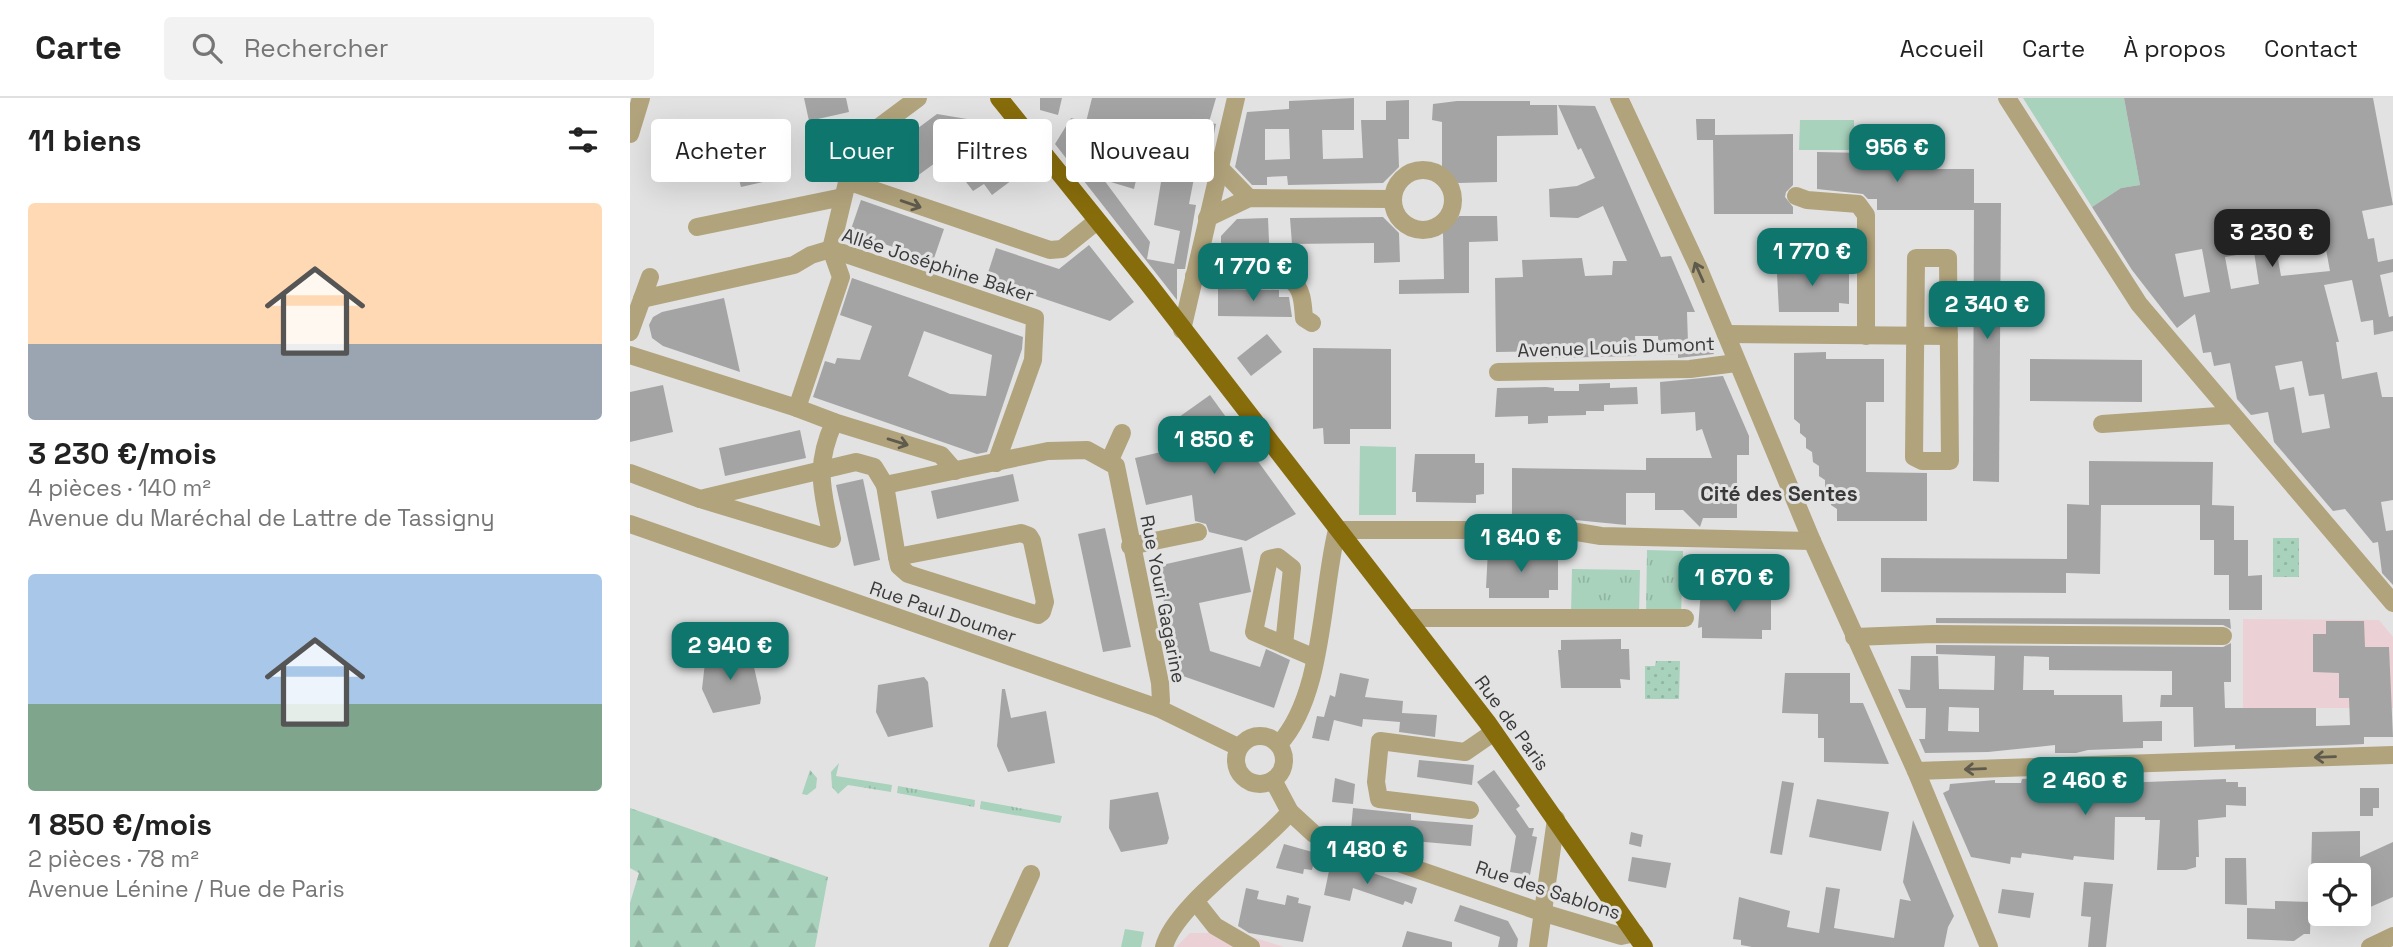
<!DOCTYPE html>
<html lang="fr">
<head>
<meta charset="utf-8">
<style>
	body { margin:0; font-family:"Space Grotesk",sans-serif; background:#f2f2f2; color:#222; height:100vh; display:flex; flex-direction:column; font-size:26px; white-space:nowrap }
	* { box-sizing:border-box; margin:0 }
	p { font-size:23px; color:#767676 }
	.icon { flex:none; width:38px; height:38px; fill:none; stroke:currentColor; stroke-width:2; stroke-linecap:round; stroke-linejoin:round }
	.map { position:relative; flex:1; overflow:hidden }
	.drawer { display:flex; flex-direction:column; background:#fff; width:630px }
	.drawer>* { flex:none }
	.hud { position:absolute; left:21px; top:21px; width:665px; height:63px; display:flex; gap:14px }
	.controls { position:absolute; left:1678px; top:765px; display:grid; gap:14px }
	.controls a { display:grid; place-items:center; width:63px; height:63px; border-radius:7px; background:#fff; box-shadow:0 7px 28px #0002; font-size:35px }
	.price { position:absolute; translate:-50% -60px; padding:0 16px; border-radius:14px; background:#0f766e; color:#fff; font-size:23px; line-height:46px; filter:drop-shadow(0 2px 4px #0008) }
	.price::after { content:''; position:absolute; left:50%; top:42px; width:21px; height:16px; margin-left:-10px; background:inherit; clip-path:polygon(0 0,100% 0,50% 100%) }
	.price.on { background:#222; color:#fff }
	ul { padding:0; list-style:none }
	li { display:grid; align-content:center; gap:14px; height:371px; padding:0 28px }
	li span { display:grid; place-items:center; height:217px; border-radius:7px; color:#555 }
	li>.icon { margin-inline-start:auto }
	span .icon { width:126px; height:126px; fill:#fffc; stroke-width:1 }
	li b { font-size:30px }
	h2 { display:flex; justify-content:space-between; align-items:center; height:84px; padding:0 28px; font-size:30px }
	.pill { padding:0 24px; border-radius:7px; background:#fff; box-shadow:0 7px 28px #0002; font-size:24px; line-height:63px }
	.pill.on { background:#0f766e; color:#fff }
	header { display:flex; align-items:center; gap:42px; box-sizing:border-box; height:98px; padding:0 35px; background:#fff; border-bottom:2px solid #e0e0e0 }
	header strong { font-size:33px }
	nav { display:flex; gap:38px; margin-inline-start:auto; font-size:24px }
	.search { width:490px; height:63px; background:#f2f2f2; display:flex; align-items:center; gap:18px; box-sizing:border-box; padding:0 24px; border-radius:7px; color:#767676; font-size:26px }
	main { display:flex; flex:1; min-height:0 }
	.map>svg:first-child { display:block }
	.education { fill:#ebd1d5 }
	.grass { fill:url(#grass-tufts) }
	.forest { fill:url(#forest-firs) }
	.park { fill:url(#park-dots) }
	.garden { fill:#a8d2bc }
	.building { fill:#a4a4a4; fill-rule:evenodd }
	.lines { fill:none; stroke-linecap:round; stroke-linejoin:round }
	.minor { stroke:#b1a37b; stroke-width:18 }
	.major { stroke:#876c0b; stroke-width:18 }
	.oneway { stroke:#5e5a4e }
	.labels { text-anchor:middle; dominant-baseline:central; stroke-width:6; stroke-linejoin:round; paint-order:stroke }
	.street-label { font-size:19px; fill:#3a3a3a; stroke:#e2e2e3 }
	.neighbourhood-label { font-size:21px; font-weight:bold; fill:#3a3a3a; stroke:#e2e2e3 }
</style>
</head>
<body>
<header>
<strong>Carte</strong>
<div class="search"><svg class="icon" aria-label="search" viewBox="0 0 24 24"><circle cx="10" cy="10" r="6"/><path d="M15 15l6 6"/></svg>Rechercher</div>
<nav><a>Accueil</a><a>Carte</a><a>À propos</a><a>Contact</a></nav>
</header>
<main>
<section class="drawer">
<h2>11 biens<svg class="icon" aria-label="filters" viewBox="0 0 24 24"><path d="M4 7h16M4 17h16"/><circle cx="9" cy="7" r="2"/><circle cx="15" cy="17" r="2"/></svg></h2>
<ul>
<li><span style="background:linear-gradient(#ffd9b3 65%,#9aa5b1 0)"><svg class="icon" aria-label="home" viewBox="0 0 24 24"><path d="M3 11l9-7 9 7M6 9v11h12V9"/></svg></span><div><b>3 230 €/mois</b><p>4 pièces · 140 m²</p><p>Avenue du Maréchal de Lattre de Tassigny</p></div></li>
<li><span style="background:linear-gradient(#a9c7e8 60%,#7fa58c 0)"><svg class="icon" aria-label="home" viewBox="0 0 24 24"><path d="M3 11l9-7 9 7M6 9v11h12V9"/></svg></span><div><b>1 850 €/mois</b><p>2 pièces · 78 m²</p><p>Avenue Lénine / Rue de Paris</p></div></li>
</ul>
</section>
<div class="map">
<svg width="1763" height="849" viewBox="0 0 1763 849">
	<defs>
		<pattern id="grass-tufts" width="24" height="20" patternUnits="userSpaceOnUse" patternTransform="scale(1.75)"><rect width="24" height="20" fill="#a8d2bc"/><path d="M3 7l-1-3M5 7V3M7 7l1-3M15 17l-1-3M17 17v-4M19 17l1-3" fill="none" stroke="#91b5a2"/></pattern>
		<pattern id="forest-firs" width="22" height="20" patternUnits="userSpaceOnUse" patternTransform="scale(1.75)"><rect width="22" height="20" fill="#a8d2bc"/><path d="M5 1l3.5 6h-7zM16 11l3.5 6h-7z" fill="#91b5a2"/></pattern>
		<pattern id="park-dots" width="8" height="8" patternUnits="userSpaceOnUse" patternTransform="scale(1.75)"><rect width="8" height="8" fill="#a8d2bc"/><path d="M2 2h.1M6 6h.1" fill="none" stroke="#91b5a2" stroke-width="1.8" stroke-linecap="round"/></pattern>
	</defs>
	<rect width="100%" height="100%" fill="#e2e2e3"/>
	<g class="education">
		<polygon points="1613,521 1749,522 1763,539 1763,610 1613,610"/>
		<polygon points="585,828 603,833 654,849 546,849 560,835 578,835"/>
	</g>
	<g class="grass">
		<polygon points="1017,452 1053,453 1051,517 1016,517"/>
		<polygon points="942,471 1010,472 1009,518 941,517"/>
		<polygon points="209,665 206,678 262,687 261,694 218,687 208,696 202,689 201,674"/>
		<polygon points="180,672 187,680 186,690 177,697 172,696"/>
		<polygon points="268,688 345,702 344,709 267,695"/>
		<polygon points="351,703 432,718 430,725 350,711"/>
	</g>
	<polygon class="forest" points="0,710 198,779 185,849 0,849 0,805 9,775 0,770"/>
	<g class="park">
		<rect x="1643" y="440" width="26" height="39"/>
		<polygon points="1026,563 1050,563 1049,601 1015,601 1015,568 1025,568"/>
	</g>
	<g class="garden">
		<polygon points="1393,0 1494,0 1510,87 1491,90 1462,109"/>
		<polygon points="1170,22 1224,22 1224,52 1169,52"/>
		<polygon points="730,348 766,349 766,417 729,417"/>
		<polygon points="495,831 514,834 511,849 491,849"/>
	</g>
	<g class="building">
		<polygon points="174,0 216,0 219,14 179,23"/>
		<polygon points="410,0 432,0 428,17 410,12"/>
		<path d="M 462,0 L 586,0 L 579,24 L 586,26 L 580,56 L 571,54 L 564,80 L 559,106 L 566,107 L 555,171 L 547,171 L 547,202 L 425,46 L 441,20 L 456,24 ZM 507,78 L 531,84 L 524,127 L 550,133 L 544,166 L 517,161 L 520,144 L 474,82 L 504,91 Z"/>
		<path d="M 724,0 L 724,32 L 692,32 L 693,61 L 733,60 L 731,22 L 756,22 L 756,3 L 779,2 L 779,41 L 768,41 L 769,69 L 753,85 L 658,87 L 657,78 L 637,79 L 637,87 L 622,87 L 605,69 L 617,14 L 659,11 L 659,3 ZM 635,31 L 659,31 L 660,61 L 635,62 Z"/>
		<path d="M 1494,0 L 1743,0 L 1763,107 L 1732,113 L 1738,141 L 1744,140 L 1748,164 L 1763,161 L 1763,174 L 1750,177 L 1759,219 L 1763,218 L 1763,233 L 1744,237 L 1743,222 L 1731,224 L 1722,182 L 1694,187 L 1709,244 L 1706,244 L 1712,281 L 1747,274 L 1752,299 L 1763,299 L 1763,402 L 1751,404 L 1756,433 L 1763,432 L 1763,487 L 1752,475 L 1748,444 L 1743,445 L 1715,411 L 1703,413 L 1644,344 L 1638,314 L 1621,317 L 1607,301 L 1600,265 L 1584,268 L 1581,254 L 1573,255 L 1565,216 L 1547,230 L 1502,172 L 1462,109 L 1491,90 L 1510,87 ZM 1692,130 L 1700,173 L 1651,178 L 1644,138 ZM 1572,151 L 1580,194 L 1554,199 L 1545,156 ZM 1624,154 L 1629,186 L 1601,191 L 1595,159 ZM 1672,263 L 1679,298 L 1694,296 L 1700,330 L 1672,335 L 1664,289 L 1650,292 L 1645,268 Z"/>
		<polygon points="827,3 900,3 900,7 927,7 928,37 867,38 867,84 828,85 812,69 812,24 802,22 803,6"/>
		<polygon points="928,7 965,8 1031,159 1041,158 1065,214 1057,214 1058,245 1069,245 1069,250 1081,250 1084,256 1048,260 1048,256 1029,257 1028,238 1005,238 1006,258 923,260 923,257 917,257 917,253 866,254 865,180 893,179 892,162 952,160 955,178 982,177 983,163 997,163 973,108 948,120 920,119 919,91 947,88 965,80 951,50 948,52"/>
		<polygon points="307,16 337,21 382,82 362,97 354,86 343,93 323,67 305,65 279,84 272,74 260,83 249,79 250,69 245,62"/>
		<polygon points="1066,21 1085,21 1085,37 1163,36 1163,87 1156,94 1155,99 1163,109 1163,116 1084,116 1083,42 1067,42"/>
		<polygon points="96,22 103,51 150,41 159,78 111,89 103,59 56,69 47,33"/>
		<polygon points="1187,54 1233,55 1233,71 1344,71 1344,112 1247,112 1247,101 1238,101 1233,96 1187,91"/>
		<polygon points="231,102 314,131 303,163 220,134"/>
		<polygon points="1344,105 1371,105 1369,384 1343,383"/>
		<polygon points="829,118 867,118 868,143 839,144 839,195 769,196 769,182 814,181 813,135"/>
		<polygon points="753,119 769,135 770,164 744,165 744,145 662,146 660,120"/>
		<polygon points="638,120 640,166 591,166 591,138 607,121"/>
		<polygon points="459,147 504,204 480,223 356,181 366,150 429,171"/>
		<polygon points="1150,165 1210,166 1210,174 1219,174 1219,206 1209,205 1209,214 1149,214 1147,176 1150,176"/>
		<path d="M 222,180 L 393,239 L 392,251 L 357,354 L 347,356 L 183,299 L 195,263 L 205,266 L 207,260 L 230,262 L 242,228 L 210,217 ZM 294,233 L 362,257 L 356,298 L 320,296 L 278,278 Z"/>
		<polygon points="588,191 649,192 649,199 659,199 662,219 588,218"/>
		<polygon points="94,200 110,274 33,248 22,240 19,227 23,219 32,214"/>
		<polygon points="637,236 652,254 621,278 607,260"/>
		<polygon points="683,250 761,251 761,331 720,331 720,346 694,346 693,330 683,331"/>
		<polygon points="1196,254 1196,261 1254,261 1254,304 1236,304 1236,374 1297,375 1297,423 1207,423 1207,411 1201,407 1201,397 1195,392 1195,382 1189,378 1189,368 1183,364 1182,354 1176,350 1176,340 1170,335 1170,326 1164,321 1164,255"/>
		<polygon points="1400,261 1512,262 1512,304 1400,303"/>
		<polygon points="1093,278 1119,338 1119,357 1107,357 1107,420 1073,420 1070,429 1053,412 1025,412 1025,395 996,395 996,427 935,421 882,421 882,370 1016,372 1016,360 1082,360 1072,331 1066,333 1065,314 1031,316 1030,284"/>
		<polygon points="980,285 980,290 1007,289 1008,306 974,307 974,313 956,313 956,317 918,318 918,325 898,326 898,318 865,319 867,290 916,289 924,290 924,293 949,293 949,286"/>
		<polygon points="33,287 43,334 0,344 0,294"/>
		<polygon points="580,297 666,416 616,443 579,434 576,426 565,423 562,397 516,407 505,360 553,349 535,329"/>
		<polygon points="170,332 176,360 95,378 89,350"/>
		<polygon points="785,356 845,356 845,365 854,365 854,396 846,397 846,405 786,404 786,394 782,394"/>
		<polygon points="1459,363 1583,364 1582,407 1604,408 1604,442 1618,442 1618,478 1632,477 1632,512 1599,512 1599,477 1584,477 1584,442 1570,442 1570,407 1471,407 1470,476 1436,475 1436,495 1251,494 1251,460 1437,461 1437,406 1459,407"/>
		<polygon points="383,376 389,403 307,421 301,393"/>
		<polygon points="233,381 250,462 224,468 206,387"/>
		<polygon points="475,430 501,549 473,554 448,436"/>
		<polygon points="612,449 621,494 569,505 580,553 630,569 636,551 660,562 644,610 550,577 532,495 532,483 525,483 523,469"/>
		<polygon points="858,452 919,452 919,460 928,460 928,492 919,492 919,500 859,500 859,490 856,490"/>
		<polygon points="1132,491 1132,500 1141,500 1141,532 1132,532 1132,541 1072,540 1072,529 1068,530 1071,492"/>
		<polygon points="1306,520 1600,521 1601,531 1593,527 1306,525"/>
		<path d="M 1696,523 L 1734,523 L 1735,549 L 1759,549 L 1763,639 L 1734,639 L 1734,646 L 1713,647 L 1605,651 L 1605,647 L 1564,649 L 1563,609 L 1530,609 L 1531,597 L 1542,597 L 1542,573 L 1419,572 L 1419,559 L 1394,558 L 1393,592 L 1424,592 L 1424,597 L 1492,597 L 1493,624 L 1532,623 L 1532,643 L 1513,643 L 1513,650 L 1458,652 L 1446,655 L 1425,655 L 1425,647 L 1358,654 L 1295,655 L 1289,641 L 1295,641 L 1296,610 L 1276,610 L 1268,591 L 1280,592 L 1281,558 L 1308,558 L 1309,591 L 1364,592 L 1365,558 L 1306,556 L 1306,547 L 1593,549 L 1601,545 L 1601,584 L 1594,584 L 1595,610 L 1686,610 L 1686,628 L 1720,627 L 1719,600 L 1709,600 L 1709,575 L 1683,574 L 1683,536 L 1696,536 ZM 1319,609 L 1349,610 L 1349,634 L 1318,633 Z"/>
		<polygon points="78,538 81,538 86,561 121,556 131,600 130,606 83,615 72,591"/>
		<polygon points="991,541 991,551 999,551 1000,582 990,581 991,590 931,590 928,552 931,552 931,542"/>
		<polygon points="710,575 739,581 735,599 773,603 772,615 807,617 805,639 769,634 770,624 733,621 732,629 704,622 699,643 682,640 687,618 694,619 700,597 705,599"/>
		<polygon points="1155,575 1220,575 1220,605 1233,605 1259,666 1194,664 1194,640 1188,640 1188,616 1152,615"/>
		<polygon points="294,579 298,584 303,629 258,639 246,614 248,587"/>
		<polygon points="372,591 375,591 381,620 416,613 425,665 378,674 367,648"/>
		<polygon points="789,662 844,667 842,687 787,679"/>
		<polygon points="864,672 890,708 886,711 899,730 904,730 902,738 907,739 900,777 880,774 886,738 847,684"/>
		<polygon points="705,680 725,686 723,706 702,704"/>
		<polygon points="1412,680 1436,683 1436,687 1596,681 1596,684 1608,684 1608,689 1616,689 1616,708 1596,707 1596,719 1568,722 1569,759 1566,759 1566,769 1556,772 1527,772 1530,722 1515,722 1515,719 1485,719 1484,762 1444,758 1443,762 1392,755 1391,760 1381,759 1380,766 1341,759 1313,695 1319,692 1320,686 1365,682 1365,685 1391,685 1392,681"/>
		<polygon points="1152,683 1164,685 1152,757 1140,755"/>
		<polygon points="1730,690 1749,690 1749,710 1743,710 1743,718 1730,718"/>
		<polygon points="528,694 539,740 537,746 491,754 479,730 480,702"/>
		<polygon points="1187,701 1259,714 1251,753 1179,739"/>
		<polygon points="723,710 781,716 781,722 843,727 841,748 783,743 783,737 721,731"/>
		<polygon points="1283,722 1324,818 1318,829 1314,849 1122,849 1111,847 1111,842 1103,841 1109,799 1160,813 1157,829 1189,835 1196,789 1210,791 1204,830 1264,840 1270,801 1281,803 1273,784"/>
		<polygon points="1730,733 1730,759 1763,744 1763,799 1738,810 1729,810 1729,777 1681,777 1682,734"/>
		<polygon points="1001,734 1013,737 1011,749 999,746"/>
		<polygon points="654,746 686,755 682,772 674,771 673,776 646,770"/>
		<polygon points="1002,759 1041,765 1036,790 998,783"/>
		<polygon points="1595,760 1616,760 1617,807 1595,806"/>
		<polygon points="700,768 743,775 787,790 782,806 775,803 773,807 723,790 720,803 694,797"/>
		<polygon points="1454,784 1483,786 1476,849 1458,849 1461,819 1451,818"/>
		<polygon points="616,790 629,793 627,801 655,807 657,797 669,800 668,805 681,808 673,844 619,835 608,828"/>
		<polygon points="1372,791 1404,795 1400,820 1368,815"/>
		<polygon points="1645,803 1681,804 1680,836 1674,836 1664,843 1617,841 1617,810 1645,811"/>
		<polygon points="830,807 878,823 888,841 887,849 868,849 870,839 824,823"/>
		<polygon points="777,833 822,844 822,849 772,849"/>
	</g>
	<g class="lines">
		<g class="minor">
			<polyline points="989,0 1068,169 1182,443 1286,673 1359,849"/>
			<polyline points="1377,0 1509,206 1763,505"/>
			<polyline points="0,36 11,0"/>
			<polyline points="589,69 619,100"/>
			<circle cx="793" cy="102" r="30"/>
			<polyline points="217,83 420,152 432,151 467,123"/>
			<polyline points="1166,98 1177,102 1228,106 1236,117 1236,238"/>
			<polyline points="577,120 619,100 762,101"/>
			<polyline points="67,129 213,99"/>
			<polygon points="1286,160 1318,160 1320,363 1292,363 1284,359"/>
			<path d="M 564,178 C 587,178 647,171 663,184 C 673,192 673,209 674,220 L 682,225"/>
			<polyline points="20,179 12,201 164,167 181,157 201,151 405,220 403,262 366,365"/>
			<polyline points="552,232 606,0"/>
			<polyline points="0,234 12,201"/>
			<polyline points="1096,236 1319,238"/>
			<polyline points="0,257 167,310"/>
			<polyline points="868,274 1060,271 1106,265"/>
			<polyline points="204,324 311,357 325,373"/>
			<polyline points="1472,326 1603,317"/>
			<polyline points="479,364 492,335"/>
			<polyline points="0,375 70,401 226,364 244,369 255,387 418,353 457,352 486,368 530,585 531,603 528,610"/>
			<polyline points="255,387 267,459"/>
			<path d="M 73,402 L 202,441 C 193,392 183,372 204,324 L 167,310 L 211,179 L 201,151 L 225,51 L 233,41 L 288,0"/>
			<polyline points="0,426 528,610 608,649"/>
			<polygon points="391,435 399,438 402,443 415,504 412,514 408,517 278,476 269,468 267,459"/>
			<polyline points="500,448 568,434"/>
			<polyline points="776,520 1055,520"/>
			<polyline points="1224,539 1303,536 1593,538"/>
			<polyline points="654,547 662,470 648,459 639,461 624,534 685,560"/>
			<circle cx="630" cy="662" r="24"/>
			<path d="M 649,646 C 694,597 691,496 707,432 L 935,432 L 971,438 L 1182,443"/>
			<polyline points="1286,673 1763,657"/>
			<polyline points="643,682 660,714 684,736 914,815 991,838 1005,835"/>
			<polyline points="840,712 749,701 746,684 750,643 835,654 864,634"/>
			<polyline points="566,804 585,828 621,849"/>
			<polyline points="368,849 401,776"/>
			<path d="M 534,849 C 545,807 629,751 660,714"/>
			<polyline points="908,849 926,721"/>
			<polyline points="1740,849 1763,838"/>
		</g>
		<polyline class="major" points="369,0 517,184 857,624 1014,849"/>
	</g>
	<defs><path id="oneway-shaft" d="M-6 0H5M1.5-3L5.5 0L1.5 3" fill="none" stroke-width="1.6" stroke-linecap="round" stroke-linejoin="round" transform="scale(1.75)"/></defs>
	<g class="oneway">
		<use href="#oneway-shaft" transform="translate(281 106) rotate(19)"/>
		<use href="#oneway-shaft" transform="translate(1069 174) rotate(-114)"/>
		<use href="#oneway-shaft" transform="translate(268 344) rotate(17)"/>
		<use href="#oneway-shaft" transform="translate(1695 659) rotate(178)"/>
		<use href="#oneway-shaft" transform="translate(1345 671) rotate(178)"/>
	</g>
	<g class="labels">
		<g class="street-label">
			<text transform="translate(308 167) rotate(18)">Allée Joséphine Baker</text>
			<text transform="translate(986 249) rotate(-2)">Avenue Louis Dumont</text>
			<text transform="translate(533 501) rotate(79)">Rue Youri Gagarine</text>
			<text transform="translate(313 514) rotate(19)">Rue Paul Doumer</text>
			<text transform="translate(882 625) rotate(54)">Rue de Paris</text>
			<text transform="translate(918 792) rotate(18)">Rue des Sablons</text>
		</g>
		<g class="neighbourhood-label">
			<text x="1149" y="395">Cité des Sentes</text>
		</g>
	</g>
</svg>
<div class="controls">
<a><svg class="icon" aria-label="locate" viewBox="0 0 24 24"><circle cx="12" cy="12" r="6"/><path d="M12 2v4M12 18v4M2 12h4M18 12h4"/></svg></a>
</div>
<b class="price" style="left:1267px;top:86px">956 €</b>
<b class="price on" style="left:1642px;top:171px">3 230 €</b>
<b class="price" style="left:1182px;top:190px">1 770 €</b>
<b class="price" style="left:623px;top:205px">1 770 €</b>
<b class="price" style="left:1357px;top:243px">2 340 €</b>
<b class="price" style="left:584px;top:378px">1 850 €</b>
<b class="price" style="left:891px;top:476px">1 840 €</b>
<b class="price" style="left:1104px;top:516px">1 670 €</b>
<b class="price" style="left:100px;top:584px">2 940 €</b>
<b class="price" style="left:1455px;top:719px">2 460 €</b>
<b class="price" style="left:737px;top:788px">1 480 €</b>
<div class="hud">
<a class="pill">Acheter</a>
<a class="pill on">Louer</a>
<a class="pill">Filtres</a>
<a class="pill">Nouveau</a>
</div>
</div>
</main>
</body>
</html>
